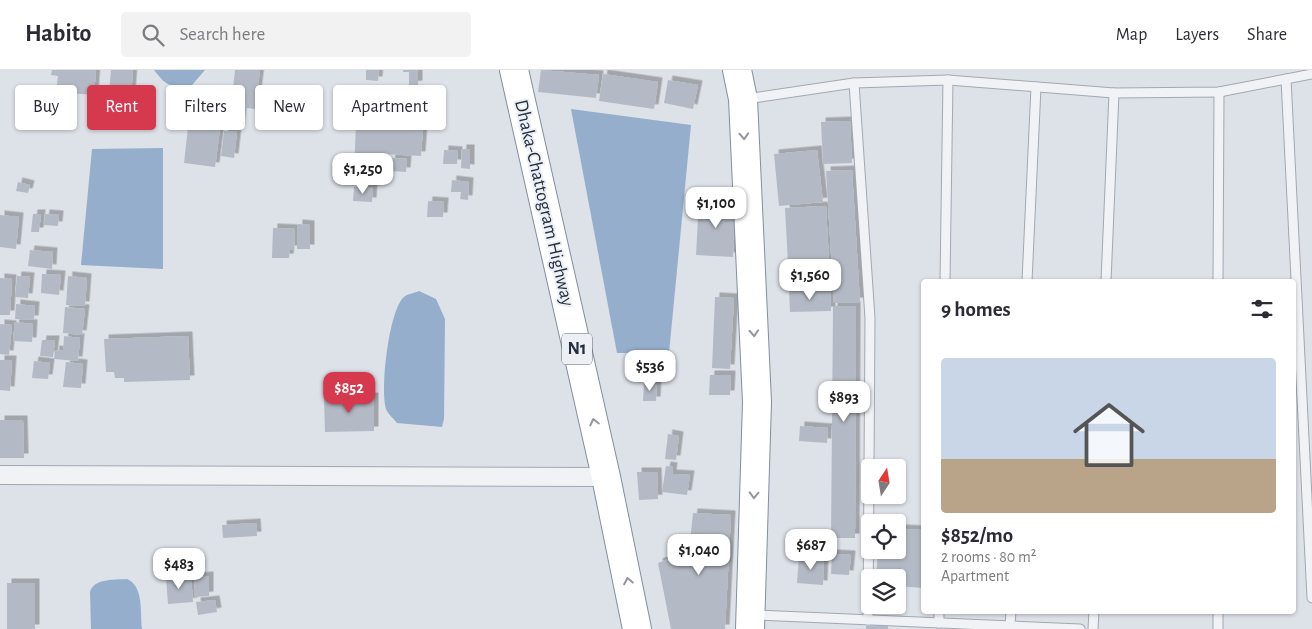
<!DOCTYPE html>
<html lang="en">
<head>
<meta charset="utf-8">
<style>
	body { margin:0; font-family:"Alegreya Sans",sans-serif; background:#f2f2f3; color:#2b2b33; height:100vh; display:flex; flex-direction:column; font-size:19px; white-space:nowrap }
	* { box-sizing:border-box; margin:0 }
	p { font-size:16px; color:#7c7c81 }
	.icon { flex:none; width:28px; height:28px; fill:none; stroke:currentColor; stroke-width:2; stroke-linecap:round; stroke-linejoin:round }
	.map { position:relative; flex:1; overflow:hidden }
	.details { position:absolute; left:921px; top:209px; width:375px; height:335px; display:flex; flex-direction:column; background:#fff; border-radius:5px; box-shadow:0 1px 4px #0004 }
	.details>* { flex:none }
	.banner { position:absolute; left:15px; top:15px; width:475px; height:45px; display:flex; gap:10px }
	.needle { width:32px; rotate:12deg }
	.tools { position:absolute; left:861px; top:389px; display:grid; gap:10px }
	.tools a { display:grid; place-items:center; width:45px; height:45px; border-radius:5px; background:#fff; box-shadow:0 1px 4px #0004; font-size:25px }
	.price { position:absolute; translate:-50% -42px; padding:0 11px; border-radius:10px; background:#fff; color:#222; font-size:16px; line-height:32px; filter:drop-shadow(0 1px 2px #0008) }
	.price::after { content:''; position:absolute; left:50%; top:30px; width:15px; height:11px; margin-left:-8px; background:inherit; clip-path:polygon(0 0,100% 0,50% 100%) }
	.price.active { background:#d6394d; color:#fff }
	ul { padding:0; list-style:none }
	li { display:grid; align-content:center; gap:10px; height:265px; padding:0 20px }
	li+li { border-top:1px solid #e1e1e2 }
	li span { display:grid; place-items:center; height:155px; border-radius:5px; color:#555 }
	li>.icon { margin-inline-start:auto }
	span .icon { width:90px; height:90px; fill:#fffc; stroke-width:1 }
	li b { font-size:21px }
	h2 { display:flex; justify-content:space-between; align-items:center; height:60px; padding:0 20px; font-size:21px }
	.tag { padding:0 18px; border-radius:5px; background:#fff; box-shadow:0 1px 4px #0004; font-size:18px; line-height:45px }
	.tag.active { background:#d6394d; color:#fff }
	header { display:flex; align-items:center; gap:30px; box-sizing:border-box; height:70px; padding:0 25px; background:#fff; border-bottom:1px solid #e1e1e2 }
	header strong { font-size:24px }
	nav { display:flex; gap:28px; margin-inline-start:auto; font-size:18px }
	.search { width:350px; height:45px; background:#f2f2f3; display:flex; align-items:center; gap:12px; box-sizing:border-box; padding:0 18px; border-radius:5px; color:#7c7c81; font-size:19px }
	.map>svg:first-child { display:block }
	.water { fill:#95aecb }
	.building { fill:#b4bac5; filter:url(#shadow) }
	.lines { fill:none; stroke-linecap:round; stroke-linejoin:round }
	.service-casing { stroke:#a2a8b2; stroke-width:11 }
	.minor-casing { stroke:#a2a8b2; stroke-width:20 }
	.trunk-casing { stroke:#838e9f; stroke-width:30 }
	.service { stroke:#f0f2f6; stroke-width:9 }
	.minor { stroke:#f0f2f6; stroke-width:18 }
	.trunk { stroke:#fff; stroke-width:28 }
	.oneway { stroke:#92969f }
	.labels { text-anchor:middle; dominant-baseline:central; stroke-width:4; stroke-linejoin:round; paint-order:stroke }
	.shield { fill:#ecf0f5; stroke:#616876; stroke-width:1 }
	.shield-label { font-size:18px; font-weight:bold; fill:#252e3f }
	.street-label { font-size:19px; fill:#252e3f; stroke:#ecf0f5 }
</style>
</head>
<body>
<header>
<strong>Habito</strong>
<div class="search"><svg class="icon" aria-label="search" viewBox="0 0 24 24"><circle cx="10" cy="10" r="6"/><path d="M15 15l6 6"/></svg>Search here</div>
<nav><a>Map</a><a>Layers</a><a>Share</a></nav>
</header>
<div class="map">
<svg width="1312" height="559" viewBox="0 0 1312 559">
	<defs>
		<filter id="shadow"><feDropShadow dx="4.5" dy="-4.5" stdDeviation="0" flood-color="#0004"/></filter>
	</defs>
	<rect width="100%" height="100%" fill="#dde1e8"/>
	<g class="water">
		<path d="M 154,0 L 205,0 L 192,15 C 171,18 167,17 154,0 Z"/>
		<polygon points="571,39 691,55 669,283 617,283"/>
		<polygon points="163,78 163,199 81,195 92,79"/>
		<path d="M 419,221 L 436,229 L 445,249 L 444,349 L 442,357 L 397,353 C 394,349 389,345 387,341 C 379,324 389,239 404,227 C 407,224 415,223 419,221 Z"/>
		<path d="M 127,509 C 144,516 140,543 142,559 L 91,559 L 90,522 C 94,508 114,510 127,509 Z"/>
	</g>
	<g class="building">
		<polygon points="52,0 96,0 94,25 56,22 58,6 51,5"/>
		<polygon points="111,0 133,0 131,25 109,23"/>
		<polygon points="235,0 260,0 255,39 231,36"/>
		<polygon points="366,0 379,0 378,11 366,10"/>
		<polygon points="403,0 418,0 418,15 409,16 409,2 403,2"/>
		<polygon points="541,0 599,5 596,28 538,22"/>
		<polygon points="603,4 658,12 654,39 599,31"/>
		<polygon points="668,10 698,15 693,39 664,33"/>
		<polygon points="191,31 223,35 215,97 184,93"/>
		<polygon points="227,39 242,40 240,59 225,57"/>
		<polygon points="850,51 852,93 823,94 821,52"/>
		<polygon points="356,54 423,58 421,86 384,84 383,103 354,102"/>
		<polygon points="224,61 237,62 234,88 221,86"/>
		<polygon points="462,79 470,79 470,99 461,98"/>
		<polygon points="444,80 458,81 457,94 443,94"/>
		<polygon points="817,80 823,132 779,136 774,84"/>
		<polygon points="391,88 407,89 406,102 390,101"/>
		<polygon points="852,100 860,232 834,233 826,101"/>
		<polygon points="452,110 469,112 468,130 460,129 461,122 451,122"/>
		<polygon points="18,112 30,115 28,123 16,121"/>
		<polygon points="354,117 373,118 372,132 353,131"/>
		<polygon points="699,130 736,132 733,187 696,185"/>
		<polygon points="428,131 444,132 443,147 427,147"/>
		<polygon points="826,136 830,210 789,212 785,138"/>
		<polygon points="33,144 41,144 39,162 31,162"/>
		<polygon points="45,144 59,145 58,156 44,155"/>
		<polygon points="0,145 19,147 16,179 0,177"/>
		<polygon points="298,154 310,155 310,179 297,179"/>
		<polygon points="273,158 295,159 294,180 290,180 289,188 272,188"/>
		<polygon points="30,180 53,182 52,199 28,196"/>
		<polygon points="42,204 61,205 59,225 41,223"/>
		<polygon points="17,206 30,207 28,228 15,227"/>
		<polygon points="68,206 87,208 85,236 66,235"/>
		<polygon points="0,208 12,209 10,245 0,245"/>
		<polygon points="830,219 831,241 790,242 789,220"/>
		<polygon points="715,227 734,228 730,299 712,298"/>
		<polygon points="16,234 35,236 34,250 15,249"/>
		<polygon points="833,236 856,236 855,468 831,468"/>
		<polygon points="65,237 85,239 82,265 63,263"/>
		<polygon points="15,252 33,254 32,272 13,271"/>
		<polygon points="0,254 12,255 9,285 0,284"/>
		<polygon points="64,266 80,268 78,291 54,289 55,280 63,281"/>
		<polygon points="188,266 190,310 124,312 124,308 115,308 114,302 106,302 104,269"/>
		<polygon points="42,270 55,270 53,287 40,286"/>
		<polygon points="0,290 12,290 10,321 0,320"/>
		<polygon points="34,291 50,293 48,309 32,308"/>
		<polygon points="66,292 83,294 81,318 63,317"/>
		<polygon points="710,305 731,305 730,325 709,325"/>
		<polygon points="644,313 657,314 656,331 643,331"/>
		<polygon points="374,327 374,361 325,362 324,328"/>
		<polygon points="0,350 23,350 24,388 0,388"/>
		<polygon points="800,356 828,358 827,373 799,371"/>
		<polygon points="668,364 679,366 676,390 665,389"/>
		<polygon points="666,396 673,397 672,404 690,405 687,425 662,422"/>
		<polygon points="637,402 657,402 658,429 639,430"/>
		<polygon points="693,443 731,445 725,559 671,559 658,493 689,481"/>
		<polygon points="256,453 257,466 223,468 222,455"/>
		<polygon points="898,459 924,460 923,518 898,516 898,508 876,508 878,480 898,480"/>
		<polygon points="832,484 851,485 849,505 831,504"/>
		<polygon points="799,486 824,488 823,515 797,513"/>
		<polygon points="209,506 209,526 195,527 194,507"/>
		<polygon points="191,507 193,532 168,534 166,508"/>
		<rect x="7" y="513" width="28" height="46"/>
		<polygon points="215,530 217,542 198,545 196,532"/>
		<polygon points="888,555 888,559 866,559 866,556"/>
	</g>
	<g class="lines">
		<g class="service-casing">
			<g id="service">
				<polyline points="1286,9 1312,528"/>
				<polyline points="854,13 948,10 1114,23 1219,22 1312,4"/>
				<polyline points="746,29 854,13 870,248 868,550"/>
				<polyline points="945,211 948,10"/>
				<polyline points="1027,211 1036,17"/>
				<polyline points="1106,211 1114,23"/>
				<polyline points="1218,211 1219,22"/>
				<polyline points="754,545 1080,559"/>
				<polyline points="939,553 939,541"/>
				<polyline points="1010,556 1011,541"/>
				<polyline points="1093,559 1094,541"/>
				<polyline points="1218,559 1218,541"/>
			</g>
		</g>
		<g class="minor-casing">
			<polyline id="minor" points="0,405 606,407"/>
		</g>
		<g class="trunk-casing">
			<g id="trunk">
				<polyline points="514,0 606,407 637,559"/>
				<polyline points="737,0 743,29 757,332 750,559"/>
			</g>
		</g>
		<use href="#service" class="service"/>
		<use href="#minor" class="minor"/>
		<use href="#trunk" class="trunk"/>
	</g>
	<defs><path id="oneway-chevron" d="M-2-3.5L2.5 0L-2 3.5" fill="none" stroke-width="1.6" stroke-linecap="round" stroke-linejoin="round" transform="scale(1.25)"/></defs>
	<g class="oneway">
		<use href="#oneway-chevron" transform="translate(744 66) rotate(87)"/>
		<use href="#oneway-chevron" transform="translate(754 263) rotate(87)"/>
		<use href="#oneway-chevron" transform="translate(594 352) rotate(-103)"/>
		<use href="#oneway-chevron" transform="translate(754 425) rotate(92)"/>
		<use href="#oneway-chevron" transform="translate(628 511) rotate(-101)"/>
	</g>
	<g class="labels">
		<rect class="shield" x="562" y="263.5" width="30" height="31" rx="4"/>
		<g class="shield-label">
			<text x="577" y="279">N1</text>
		</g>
		<g class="street-label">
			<text transform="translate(544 133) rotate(77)">Dhaka-Chattogram Highway</text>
		</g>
	</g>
</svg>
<div class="tools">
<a><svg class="needle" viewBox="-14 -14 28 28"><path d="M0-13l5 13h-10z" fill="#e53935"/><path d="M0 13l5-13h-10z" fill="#7c7c81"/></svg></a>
<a><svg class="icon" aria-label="locate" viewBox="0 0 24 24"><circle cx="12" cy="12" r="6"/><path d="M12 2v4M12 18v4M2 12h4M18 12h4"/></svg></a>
<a><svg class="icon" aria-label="layers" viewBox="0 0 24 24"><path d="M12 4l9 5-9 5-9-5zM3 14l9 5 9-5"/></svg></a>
</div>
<b class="price" style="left:363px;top:125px">$1,250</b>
<b class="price" style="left:716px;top:159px">$1,100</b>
<b class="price" style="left:810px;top:231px">$1,560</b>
<b class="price" style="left:650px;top:322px">$536</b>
<b class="price active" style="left:349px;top:344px">$852</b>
<b class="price" style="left:844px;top:353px">$893</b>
<b class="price" style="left:811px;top:501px">$687</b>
<b class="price" style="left:699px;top:506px">$1,040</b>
<b class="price" style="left:179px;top:520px">$483</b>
<div class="banner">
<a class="tag">Buy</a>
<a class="tag active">Rent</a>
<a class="tag">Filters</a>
<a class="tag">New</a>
<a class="tag">Apartment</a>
</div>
<section class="details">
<h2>9 homes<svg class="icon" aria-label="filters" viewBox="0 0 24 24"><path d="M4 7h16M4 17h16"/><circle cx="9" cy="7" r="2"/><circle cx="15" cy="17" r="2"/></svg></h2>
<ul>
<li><span style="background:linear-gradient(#c9d6e8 65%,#b9a48a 0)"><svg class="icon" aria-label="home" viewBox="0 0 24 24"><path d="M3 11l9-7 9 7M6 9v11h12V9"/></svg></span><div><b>$852/mo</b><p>2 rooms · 80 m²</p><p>Apartment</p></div></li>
</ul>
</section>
</div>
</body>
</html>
